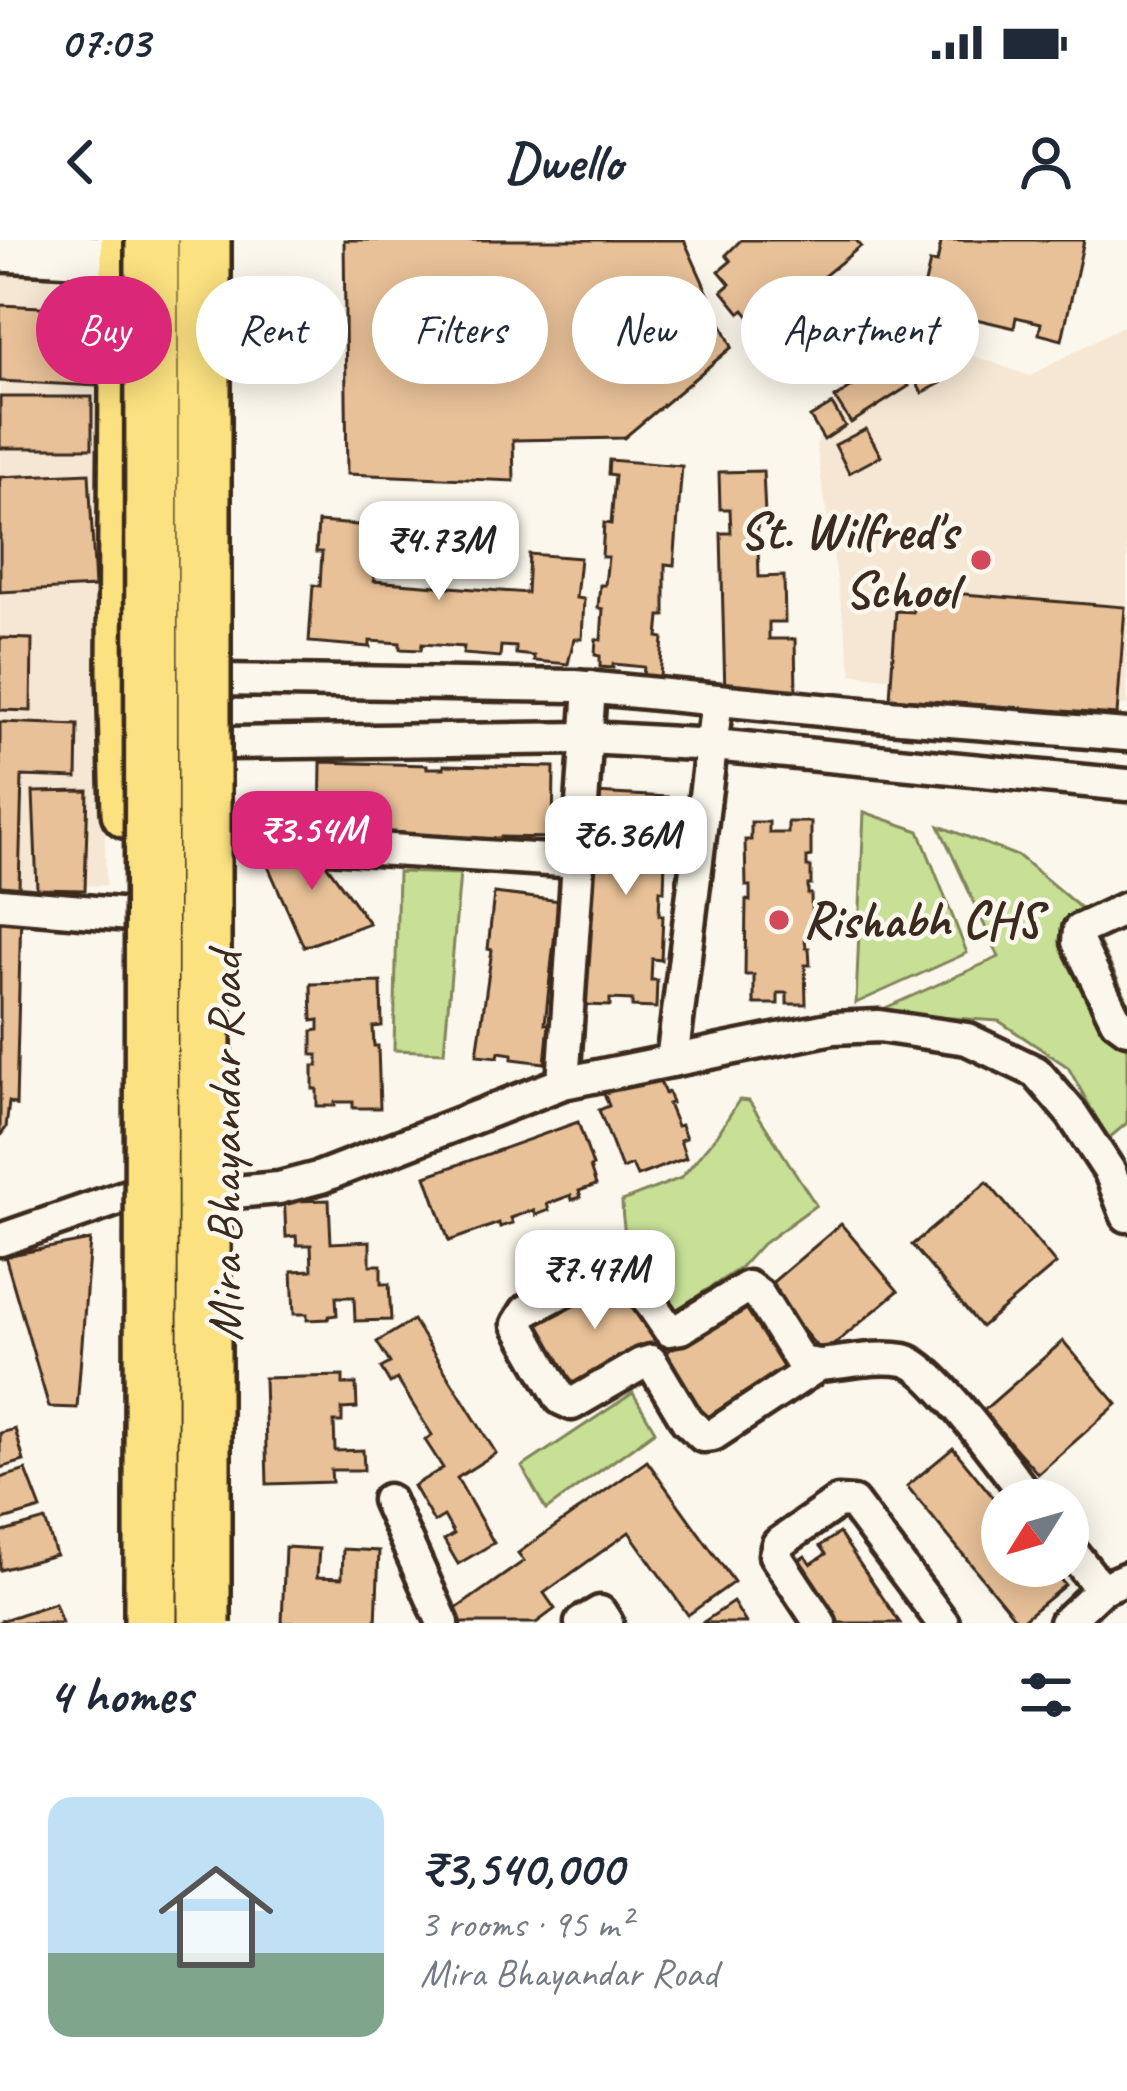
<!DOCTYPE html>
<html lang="en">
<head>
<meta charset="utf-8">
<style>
	body { margin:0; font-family:Caveat,sans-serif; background:#f2f2f3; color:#1f2937; height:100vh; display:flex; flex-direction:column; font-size:45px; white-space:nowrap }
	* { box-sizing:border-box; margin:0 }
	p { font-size:39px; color:#747a83 }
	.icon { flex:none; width:66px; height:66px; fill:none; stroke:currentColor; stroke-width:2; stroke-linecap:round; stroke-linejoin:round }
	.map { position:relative; height:1383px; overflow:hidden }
	.details { display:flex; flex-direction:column; background:#fff; flex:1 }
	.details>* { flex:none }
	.hud { position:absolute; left:36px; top:36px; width:1056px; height:108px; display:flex; gap:24px }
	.needle { width:78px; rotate:233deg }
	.fabs { position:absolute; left:981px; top:1239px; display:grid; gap:24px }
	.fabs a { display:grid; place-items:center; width:108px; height:108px; border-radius:50%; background:#fff; box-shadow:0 6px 30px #0003; font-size:60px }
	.price { position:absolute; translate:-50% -102px; padding:0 27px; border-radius:24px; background:#fff; color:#222; font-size:39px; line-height:78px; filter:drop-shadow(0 3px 6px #0008) }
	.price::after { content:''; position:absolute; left:50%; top:72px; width:36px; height:27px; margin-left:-18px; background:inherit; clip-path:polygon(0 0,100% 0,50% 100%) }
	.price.current { background:#db2777; color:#fff }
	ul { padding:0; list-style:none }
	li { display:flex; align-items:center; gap:36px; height:300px; padding:0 48px }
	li+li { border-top:3px solid #e0e1e3 }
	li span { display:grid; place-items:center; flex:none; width:336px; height:240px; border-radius:24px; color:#555 }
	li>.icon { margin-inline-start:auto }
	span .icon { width:144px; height:144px; fill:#fffc; stroke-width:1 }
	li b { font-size:51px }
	h2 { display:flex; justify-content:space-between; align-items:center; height:144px; padding:0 48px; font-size:51px }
	.chip { padding:0 42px; border-radius:54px; background:#fff; box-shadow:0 6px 30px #0003; font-size:42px; line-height:108px }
	.chip.current { background:#db2777; color:#fff }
	.status { display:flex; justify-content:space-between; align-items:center; height:84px; padding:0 60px; background:#fff; direction:ltr }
	.status svg { height:33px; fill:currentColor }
	header { display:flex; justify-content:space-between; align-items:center; height:156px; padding:0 48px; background:#fff; font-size:54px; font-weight:700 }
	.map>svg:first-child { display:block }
	.built { fill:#f5e7d3 }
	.green { fill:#c7e096; stroke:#81855a; stroke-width:3 }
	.building { fill:#e8c198; stroke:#3b2a1e; stroke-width:3 }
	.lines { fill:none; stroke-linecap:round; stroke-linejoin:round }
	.minor-casing { stroke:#3b2a1e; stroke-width:39 }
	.tertiary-casing { stroke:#3b2a1e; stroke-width:48 }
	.primary-casing { stroke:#3b2a1e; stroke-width:60 }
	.minor { stroke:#fbf7ec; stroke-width:30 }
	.tertiary { stroke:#fbf7ec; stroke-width:39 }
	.primary { stroke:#fbe180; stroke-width:51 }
	.primary-bridge-casing { stroke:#3b2a1e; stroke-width:60; stroke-linecap:butt }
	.primary-bridge { stroke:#fbe180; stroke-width:51 }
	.poi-dot { fill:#d1495b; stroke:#fbf7ec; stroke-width:4.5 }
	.labels { text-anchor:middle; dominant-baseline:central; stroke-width:9; stroke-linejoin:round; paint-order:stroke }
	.poi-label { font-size:51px; font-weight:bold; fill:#3b2a1e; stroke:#fbf7ec; text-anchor:end }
	.street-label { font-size:51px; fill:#3b2a1e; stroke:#fbf7ec }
</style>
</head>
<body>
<div class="status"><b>07:03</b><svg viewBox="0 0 49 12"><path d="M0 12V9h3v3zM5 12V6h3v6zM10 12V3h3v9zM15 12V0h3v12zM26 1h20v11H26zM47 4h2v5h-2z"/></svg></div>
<header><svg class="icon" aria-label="back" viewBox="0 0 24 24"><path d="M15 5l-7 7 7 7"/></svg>Dwello<svg class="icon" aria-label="person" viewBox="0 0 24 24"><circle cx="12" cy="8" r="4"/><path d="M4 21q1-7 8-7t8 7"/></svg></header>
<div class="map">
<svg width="1127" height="1383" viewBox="0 0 1127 1383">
	<rect width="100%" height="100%" fill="#fbf7ec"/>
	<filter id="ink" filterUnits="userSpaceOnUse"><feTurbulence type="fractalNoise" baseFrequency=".00833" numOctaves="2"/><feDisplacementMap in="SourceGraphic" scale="24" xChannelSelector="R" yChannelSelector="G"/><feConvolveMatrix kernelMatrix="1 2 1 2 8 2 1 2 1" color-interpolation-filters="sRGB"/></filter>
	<g filter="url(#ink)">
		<g class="built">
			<polygon points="0,0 72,0 93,36 106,645 0,650"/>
			<polygon points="872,87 915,95 1030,136 1120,87 1127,87 1127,465 852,434 816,205"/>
		</g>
		<g class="green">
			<polygon points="864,572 919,591 967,713 856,763"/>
			<polygon points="939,586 1020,617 1084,671 1127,759 1127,883 1108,899 1068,827 999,781 874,773 999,717"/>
			<polygon points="398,632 460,634 444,812 394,810"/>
			<path d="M 739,860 L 749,861 L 816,965 L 760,1006 L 740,1028 L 667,1076 C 642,1034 622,1013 622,961 L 681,938 L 718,894 Z"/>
			<polygon points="633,1153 655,1191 546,1270 522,1227"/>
		</g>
		<g class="building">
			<polygon points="344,0 684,0 732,107 624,198 513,200 514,241 347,234"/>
			<polygon points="741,0 856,0 861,6 824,36 829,41 807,60 812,67 794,83 800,91 773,113 764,102 768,99 744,70 740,73 722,51 730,44 719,31 731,21 726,15"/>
			<polygon points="935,0 1084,0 1062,100 1039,94 1041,83 1016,77 1014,88 959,75 961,64 937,58 934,68 920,65 930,22 937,23 941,3"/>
			<polygon points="0,65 100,70 96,146 0,141"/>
			<polygon points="915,95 941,143 922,153 896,106"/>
			<polygon points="893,121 909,146 851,183 835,158"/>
			<rect x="0" y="157" width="92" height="51"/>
			<polygon points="832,164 845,186 824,200 810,177"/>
			<polygon points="866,189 881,216 849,233 835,205"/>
			<polygon points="609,220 682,226 674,325 665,324 665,376 660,376 658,397 663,398 660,437 643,436 644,427 613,424 613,428 600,427 600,416 595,415 596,399 601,400 603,369 598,368 600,345 605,345 608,317 602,317 604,283 611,284 615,235 608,234"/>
			<polygon points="763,231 765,275 757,275 759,337 784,336 785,382 769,382 769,399 795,399 796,453 725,455 721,293 731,293 730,269 720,269 719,232"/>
			<polygon points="89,233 95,347 0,352 0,237"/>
			<polygon points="318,282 397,288 394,334 374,332 374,341 527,353 529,314 580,318 576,358 584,359 582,399 574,399 568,424 534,421 534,416 516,414 516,407 501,406 500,417 463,414 464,407 422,404 421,410 400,409 400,403 370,401 370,407 309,402 313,345 320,346 322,312 316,312"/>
			<polygon points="915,350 1125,367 1117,475 890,458 896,371 913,372"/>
			<polygon points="0,398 32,399 31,471 0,470"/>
			<polygon points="0,482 78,485 77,538 22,536 19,648 0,647"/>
			<polygon points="321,522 427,525 427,528 444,528 444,525 554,527 553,598 501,597 500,601 449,600 448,596 422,596 422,600 320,594"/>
			<polygon points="88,551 85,650 37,649 33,552"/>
			<polygon points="594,553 667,557 664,651 660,650 659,675 663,675 661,720 652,719 651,740 657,740 656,768 632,767 632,760 610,759 610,766 586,765"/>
			<polygon points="751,582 769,582 769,593 788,593 788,582 811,582 811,616 807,617 807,627 811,627 811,645 808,645 808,654 811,654 812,699 805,699 806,708 809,708 810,725 805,725 806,764 787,764 787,753 778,753 778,764 754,764 754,735 745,735 746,660 750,661 750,646 746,646 745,600 751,600"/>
			<polygon points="304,594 369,683 304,707 263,615"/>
			<polygon points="494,653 561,661 561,693 555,692 545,784 549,784 545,823 512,819 512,814 499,812 498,817 477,815 492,710 488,709"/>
			<polygon points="0,669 21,670 16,865 9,862 6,888 0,896"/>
			<polygon points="381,742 382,786 373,787 374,806 378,806 380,868 353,868 353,862 335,862 335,866 317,866 317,849 313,849 313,826 318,826 318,815 312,815 312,791 319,790 319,780 312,781 311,744"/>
			<polygon points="657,833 665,854 668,852 672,863 668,864 677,886 681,885 686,898 680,900 686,918 637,936 632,925 622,929 599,870 609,866 604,853"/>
			<polygon points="578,882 593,926 590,927 596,945 579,951 581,957 572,960 571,955 547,964 549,970 536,975 534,970 511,978 513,983 500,987 499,983 449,1001 426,936"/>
			<polygon points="987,942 1056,1024 981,1087 912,1005"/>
			<polygon points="297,950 297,961 329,960 331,1003 370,1001 370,1025 381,1025 381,1044 389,1044 391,1080 355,1081 354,1057 336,1057 337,1075 329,1076 328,1079 307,1080 307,1074 294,1074 292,1031 312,1030 311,1005 297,1005 296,996 286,997 284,951"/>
			<polygon points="841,984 898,1051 823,1114 767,1047"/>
			<polygon points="90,1000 77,1168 49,1167 5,1016"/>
			<polygon points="620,1029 662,1101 569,1155 527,1084"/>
			<polygon points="754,1064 793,1137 705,1184 666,1112"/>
			<polygon points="413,1080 496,1213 457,1238 494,1303 458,1324 444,1300 454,1294 444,1276 434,1282 413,1246 443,1228 425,1200 432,1195 397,1139 390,1143 381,1128 390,1123 377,1102"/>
			<polygon points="1063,1101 1117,1164 1038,1234 983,1171"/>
			<polygon points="343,1136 343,1144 356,1144 357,1168 342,1169 342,1182 334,1182 335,1211 363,1210 364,1230 331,1230 332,1242 267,1244 264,1138"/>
			<polygon points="15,1189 24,1221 0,1228 0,1193"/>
			<polygon points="953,1208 1002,1268 1002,1326 1049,1326 1065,1345 1019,1383 907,1246"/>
			<polygon points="647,1221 734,1342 688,1375 629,1292 544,1353 555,1369 536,1383 457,1383 450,1373 524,1321 518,1313"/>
			<polygon points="26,1230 41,1269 0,1281 0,1238"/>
			<polygon points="45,1280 56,1315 0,1330 0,1293"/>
			<polygon points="839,1293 900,1383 827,1383 789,1327 805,1316 811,1324 826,1314 820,1306"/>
			<polygon points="285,1307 319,1309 317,1337 342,1338 343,1309 379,1311 376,1383 282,1383"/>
			<polygon points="733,1362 746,1383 702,1383"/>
			<polygon points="55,1363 62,1383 0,1383 0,1381"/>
		</g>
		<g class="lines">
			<g class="minor-casing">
				<g id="minor">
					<polyline points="219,440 575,446 862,474 1127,495"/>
					<polyline points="226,503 588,498 713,505 1127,545"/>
					<polyline points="329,606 579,622"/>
					<polyline points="0,664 130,675"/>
					<polyline points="1127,668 1079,690 1078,702 1116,780 1127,788"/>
					<polyline points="672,821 717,460"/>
					<polyline points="563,843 590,447"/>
					<polyline points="223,953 279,948 321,937 563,843 833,788 879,786 967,799 1036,832 1072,874 1110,932 1127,976"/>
					<polyline points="0,1000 127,956"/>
					<path d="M 819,1125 L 713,1195 L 703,1196 L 687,1181 L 651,1121 L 641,1124 L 572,1164 L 561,1159 L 518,1084 L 526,1071 L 621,1020 L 669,1090 L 681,1088 L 748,1047 L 759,1055 L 801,1122 L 819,1125 C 845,1123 878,1115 904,1120 C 934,1126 1008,1232 1030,1260"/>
					<polyline points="388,1260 443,1383"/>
					<polyline points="1068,1307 1101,1349 1127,1338"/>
					<polyline points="581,1383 600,1372 607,1383"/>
					<polyline points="820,1383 775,1315 778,1304 838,1262 853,1263 943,1383"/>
					<polyline points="1065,1383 1101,1349"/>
				</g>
			</g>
			<g class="tertiary-casing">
				<polyline id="tertiary" points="0,11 150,19"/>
			</g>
			<g class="primary-casing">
				<polyline id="primary" points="127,0 124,432 128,572"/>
			</g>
			<use href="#minor" class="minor"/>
			<use href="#tertiary" class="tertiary"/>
			<use href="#primary" class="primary"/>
			<g class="primary-bridge-casing">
				<g id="primary-bridge">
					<polyline points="204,0 204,1383"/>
					<polyline points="151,1383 152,0"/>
				</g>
			</g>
			<use href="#primary-bridge" class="primary-bridge"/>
		</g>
	</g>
	<g class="poi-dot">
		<circle cx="981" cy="320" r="12"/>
		<circle cx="779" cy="680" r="12"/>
	</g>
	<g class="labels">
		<g class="poi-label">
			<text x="957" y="291">St. Wilfred's<tspan x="957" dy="59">School</tspan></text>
			<text x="803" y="680" text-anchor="start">Rishabh CHS</text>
		</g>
		<g class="street-label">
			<text transform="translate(224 907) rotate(-90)">Mira Bhayandar Road</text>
		</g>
	</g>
</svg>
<div class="fabs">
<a><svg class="needle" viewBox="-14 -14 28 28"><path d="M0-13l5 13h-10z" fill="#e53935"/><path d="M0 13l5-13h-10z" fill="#747a83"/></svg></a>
</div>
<b class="price" style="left:439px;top:363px">₹4.73M</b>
<b class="price current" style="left:312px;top:653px">₹3.54M</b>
<b class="price" style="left:626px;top:658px">₹6.36M</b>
<b class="price" style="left:595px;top:1092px">₹7.47M</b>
<div class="hud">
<a class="chip current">Buy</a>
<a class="chip">Rent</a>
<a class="chip">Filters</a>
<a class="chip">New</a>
<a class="chip">Apartment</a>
</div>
</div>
<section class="details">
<h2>4 homes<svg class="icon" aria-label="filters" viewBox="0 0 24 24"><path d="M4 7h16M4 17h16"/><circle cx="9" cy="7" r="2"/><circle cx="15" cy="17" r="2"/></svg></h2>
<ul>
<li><span style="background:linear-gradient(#bfe0f5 65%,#7fa58c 0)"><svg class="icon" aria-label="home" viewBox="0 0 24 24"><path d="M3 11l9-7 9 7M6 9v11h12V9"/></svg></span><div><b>₹3,540,000</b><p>3 rooms · 95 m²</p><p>Mira Bhayandar Road</p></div></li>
</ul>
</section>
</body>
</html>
